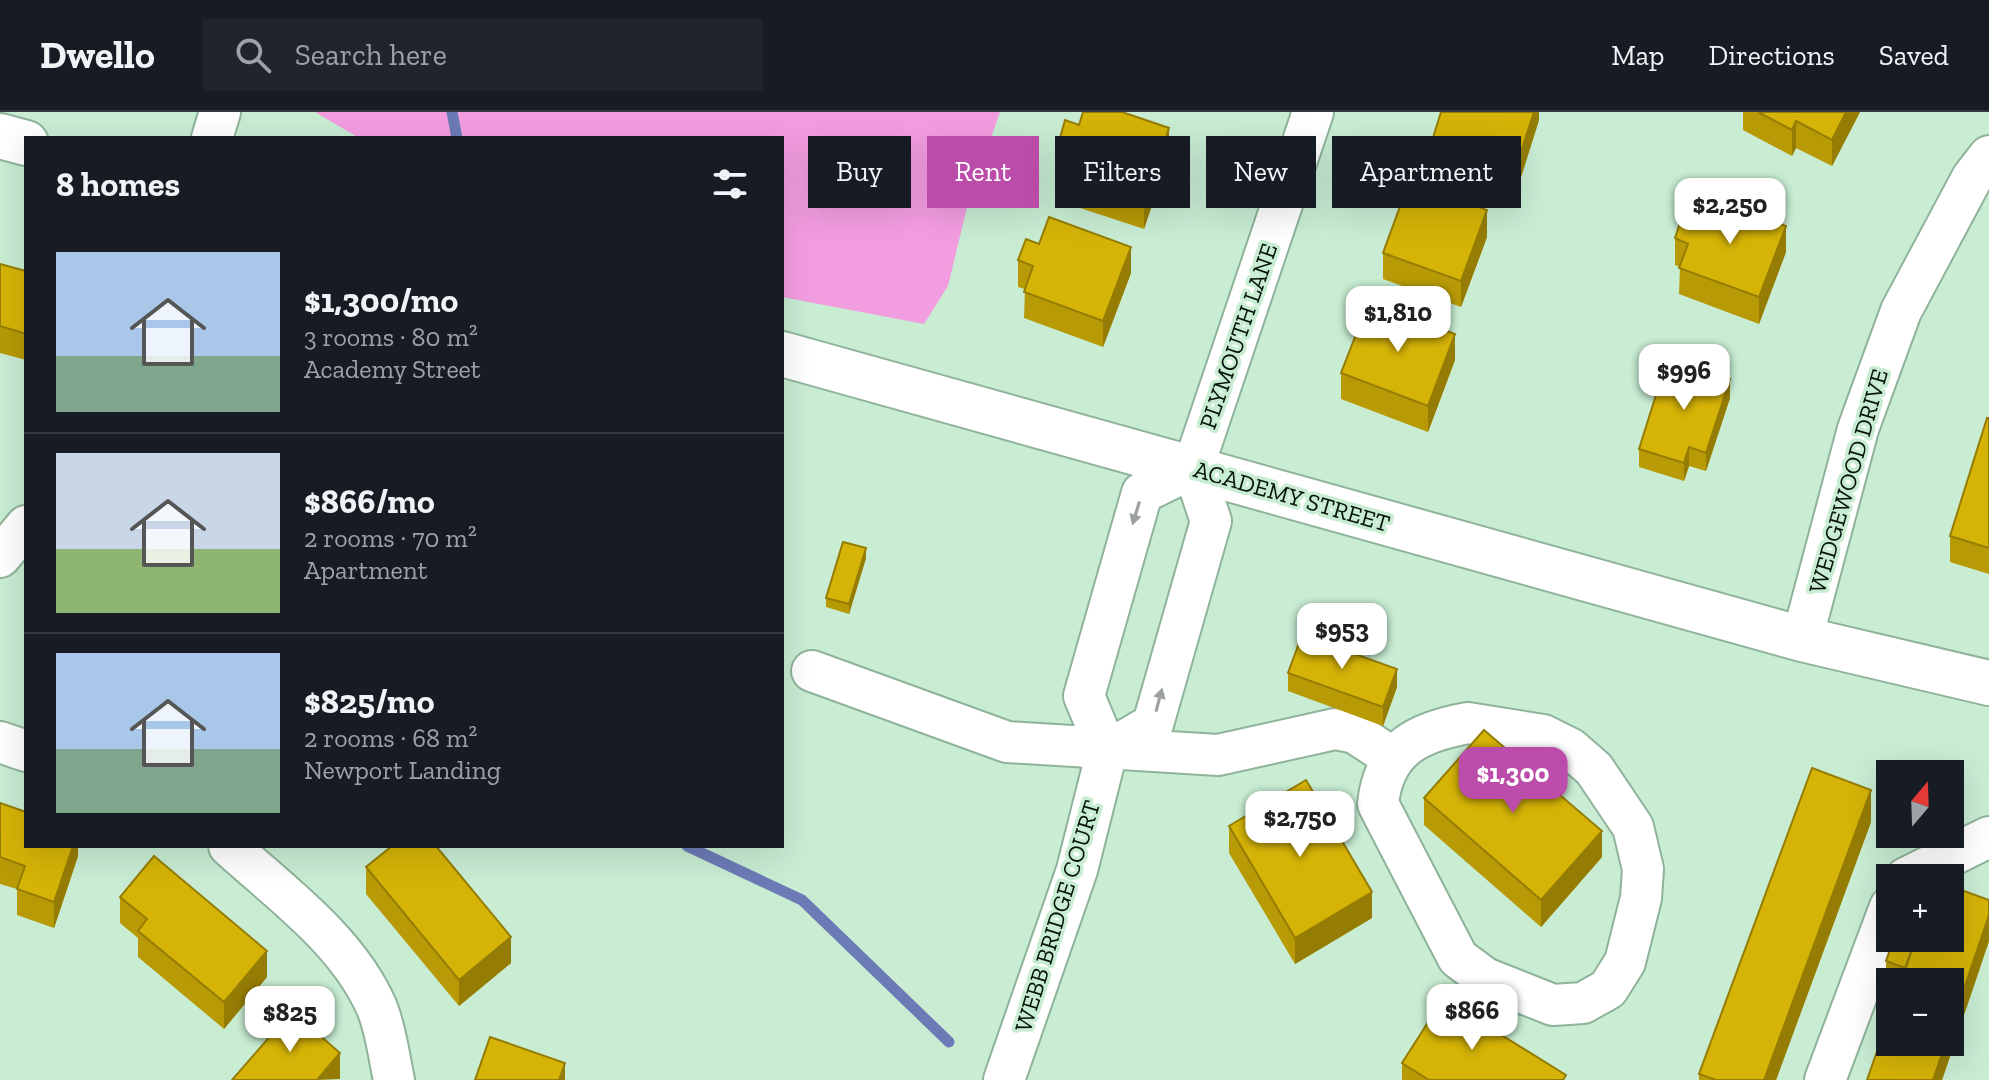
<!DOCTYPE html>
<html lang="en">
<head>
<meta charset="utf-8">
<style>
	body { margin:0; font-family:"Zilla Slab",serif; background:#20242c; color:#f1f3f6; height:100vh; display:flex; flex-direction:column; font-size:30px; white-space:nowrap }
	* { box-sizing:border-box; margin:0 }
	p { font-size:26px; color:#9ea1a6 }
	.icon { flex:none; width:44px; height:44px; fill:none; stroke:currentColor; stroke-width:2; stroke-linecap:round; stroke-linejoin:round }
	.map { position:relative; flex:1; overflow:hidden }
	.drawer { position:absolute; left:24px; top:24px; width:760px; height:712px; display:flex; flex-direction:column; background:#171b24; border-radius:0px; box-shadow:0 8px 32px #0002 }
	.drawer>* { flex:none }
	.banner { position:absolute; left:808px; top:24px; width:760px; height:72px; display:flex; gap:16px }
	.needle { width:52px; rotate:19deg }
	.fabs { position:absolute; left:1876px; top:648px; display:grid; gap:16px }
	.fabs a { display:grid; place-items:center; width:88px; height:88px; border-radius:0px; background:#171b24; box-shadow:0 8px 32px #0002; font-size:40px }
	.price { position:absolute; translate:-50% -68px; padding:0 18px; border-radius:16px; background:#fff; color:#222; font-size:26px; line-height:52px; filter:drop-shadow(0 2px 4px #0008) }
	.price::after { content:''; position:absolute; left:50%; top:48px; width:24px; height:18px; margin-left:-12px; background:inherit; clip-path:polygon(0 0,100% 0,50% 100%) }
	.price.active { background:#bc4ca9; color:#fff }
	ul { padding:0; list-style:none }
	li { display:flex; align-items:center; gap:24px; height:200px; padding:0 32px }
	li+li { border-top:2px solid #363941 }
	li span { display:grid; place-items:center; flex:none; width:224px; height:160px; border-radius:0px; color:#555 }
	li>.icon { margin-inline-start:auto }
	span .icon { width:96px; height:96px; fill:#fffc; stroke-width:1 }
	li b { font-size:34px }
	h2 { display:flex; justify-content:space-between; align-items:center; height:96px; padding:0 32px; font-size:34px }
	.chip { padding:0 28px; border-radius:0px; background:#171b24; box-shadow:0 8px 32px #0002; font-size:28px; line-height:72px }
	.chip.active { background:#bc4ca9; color:#fff }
	header { display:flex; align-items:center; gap:48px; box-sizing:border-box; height:112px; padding:0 40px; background:#171b24; border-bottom:2px solid #363941 }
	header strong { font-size:38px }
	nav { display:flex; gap:44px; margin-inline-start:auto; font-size:28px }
	.search { width:560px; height:72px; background:#20242c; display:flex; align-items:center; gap:20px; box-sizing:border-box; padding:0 28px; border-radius:0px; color:#9ea1a6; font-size:30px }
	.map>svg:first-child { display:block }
	.green { fill:#f39de1 }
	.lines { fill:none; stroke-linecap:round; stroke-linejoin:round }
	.stream { stroke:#6c7bb6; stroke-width:11 }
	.minor-casing { stroke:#8fb39a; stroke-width:44 }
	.tertiary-casing { stroke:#8fb39a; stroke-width:48 }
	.minor { stroke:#fff; stroke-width:40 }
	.tertiary { stroke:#fff; stroke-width:44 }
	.wall { fill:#b79a06 }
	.shaded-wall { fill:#957d05 }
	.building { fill:#d5b307; stroke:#957d05; stroke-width:2 }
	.oneway { fill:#9ba19d }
	.labels { text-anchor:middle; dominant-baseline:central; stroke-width:7; stroke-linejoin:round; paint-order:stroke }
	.street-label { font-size:24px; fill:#06130a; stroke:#c8edd3 }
</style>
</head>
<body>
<header>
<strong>Dwello</strong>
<div class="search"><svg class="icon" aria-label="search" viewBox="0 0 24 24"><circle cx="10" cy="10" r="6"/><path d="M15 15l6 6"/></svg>Search here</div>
<nav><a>Map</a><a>Directions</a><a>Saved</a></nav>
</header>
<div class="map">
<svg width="1989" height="968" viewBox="0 0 1989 968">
	<rect width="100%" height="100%" fill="#c8edd3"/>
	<polygon class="green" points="315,0 1000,0 968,91 948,174 924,212 782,185 782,26 359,26"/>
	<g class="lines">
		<g class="stream">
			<polyline points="452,0 457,26"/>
			<polyline points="687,734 802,788 949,930"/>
		</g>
		<g class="minor-casing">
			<g id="minor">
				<polyline points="212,26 220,0"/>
				<polyline points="1193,356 1313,0"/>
				<polyline points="0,445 26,414"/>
				<polyline points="1802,527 1858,317 1901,199 1972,66 1989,44"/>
				<polyline points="812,559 1007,630 1218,643 1335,617 1355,621 1393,646"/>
				<path d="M 1468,611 L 1543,623 L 1571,637 L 1594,657 L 1633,715 L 1643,757 L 1641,786 L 1625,850 L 1608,877 L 1583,891 L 1553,893 L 1485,866 L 1458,846 L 1378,692 C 1384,636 1418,620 1468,611 Z"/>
				<polyline points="0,630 26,639"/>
				<polyline points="1107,639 1153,612 1211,409 1193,356"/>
				<path d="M 229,734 C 282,782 348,829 377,896 C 386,918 389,945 394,968"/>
				<polyline points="1906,766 1989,725"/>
				<polyline points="1004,968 1077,758 1107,639 1084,584 1142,381 1193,356"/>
				<polyline points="1825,968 1890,795"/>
			</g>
		</g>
		<g class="tertiary-casing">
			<g id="tertiary">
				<polyline points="0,24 26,31"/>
				<polyline points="782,242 1802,527 1989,571"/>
			</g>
		</g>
		<use href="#minor" class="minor"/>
		<use href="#tertiary" class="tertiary"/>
	</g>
	<g class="wall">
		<polygon points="1539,0 1539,8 1515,84 1431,58 1431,32"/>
		<polygon points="1743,0 1860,0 1832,54 1796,36 1792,44 1743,18"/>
		<polygon points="1058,33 1169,42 1144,117 1062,90 1064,61 1058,59"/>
		<polygon points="1697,111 1786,140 1759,212 1679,182 1680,155 1675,153 1675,126"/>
		<polygon points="1487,125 1461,195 1383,167 1383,141"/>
		<polygon points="1039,132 1131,161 1103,235 1024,206 1025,177 1018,175 1018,148"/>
		<polygon points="0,152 26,159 26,248 0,241"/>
		<polygon points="1455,248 1428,320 1341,287 1341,261"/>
		<polygon points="1730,286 1706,359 1689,354 1684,369 1639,355 1639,337"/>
		<polygon points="1989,306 1989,462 1950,450 1950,424"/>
		<polygon points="866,446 849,502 826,495 826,486"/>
		<polygon points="1288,561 1397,575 1383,614 1288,579"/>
		<polygon points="1424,686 1602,745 1541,815 1424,713"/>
		<polygon points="0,691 78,734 78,744 54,816 17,803 17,777 0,772"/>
		<polygon points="1871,710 1776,968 1699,968 1699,962"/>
		<polygon points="1229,714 1372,806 1295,852 1229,741"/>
		<polygon points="366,755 511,851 459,894 366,782"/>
		<polygon points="120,785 267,865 224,917 138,845 138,826 120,811"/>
		<polygon points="1989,788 1989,829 1942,968 1867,968 1950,870 1892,870 1886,868 1886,849"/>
		<polygon points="1402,951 1566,968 1402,968"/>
	</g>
	<g class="shaded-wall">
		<polygon points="1534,0 1539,0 1539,8 1515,84 1515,58"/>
		<polygon points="1846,0 1860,0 1832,54 1832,28"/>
		<polygon points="1796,9 1796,36 1792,44 1792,18"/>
		<polygon points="1169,16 1169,42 1144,117 1144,91"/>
		<polygon points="1487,98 1487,125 1461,195 1461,169"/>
		<polygon points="1786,114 1786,140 1759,212 1759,185"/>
		<polygon points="1131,135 1131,161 1103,235 1103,209"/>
		<polygon points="1455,222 1455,248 1428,320 1428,294"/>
		<polygon points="1730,267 1730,286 1706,359 1706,341"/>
		<polygon points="1689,335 1689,354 1684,369 1684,351"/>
		<polygon points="866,436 866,446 849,502 849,492"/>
		<polygon points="1397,557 1397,575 1383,614 1383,595"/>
		<polygon points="1871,678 1871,710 1776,968 1764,968"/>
		<polygon points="1602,719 1602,745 1541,815 1541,788"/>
		<polygon points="73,734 78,734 78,744 54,816 54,790"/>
		<polygon points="1372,780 1372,806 1295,852 1295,826"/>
		<polygon points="1989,803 1989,829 1942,968 1933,968 1946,930 1950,930 1950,918"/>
		<polygon points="511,825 511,851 459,894 459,868"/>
		<polygon points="267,839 267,865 224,917 224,890"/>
		<polygon points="340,941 340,967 317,968"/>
		<polygon points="565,951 565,968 559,968"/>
	</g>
	<g class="building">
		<polygon points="1083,0 1122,0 1169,16 1144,91 1062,64 1071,37 1058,33 1065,8 1079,13"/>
		<polygon points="1441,0 1534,0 1515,58 1431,32"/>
		<polygon points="1758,0 1846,0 1832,28 1796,9 1792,18"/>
		<polygon points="1409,70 1487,98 1461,169 1383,141"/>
		<polygon points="1706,85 1786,114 1759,185 1679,156 1688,132 1675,126 1682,105 1697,111"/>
		<polygon points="1049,105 1131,135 1103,209 1024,180 1033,154 1018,148 1026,127 1039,132"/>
		<polygon points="0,152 26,159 26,222 0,214"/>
		<polygon points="1369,189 1455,222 1428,294 1341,261"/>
		<polygon points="1667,248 1730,267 1706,341 1689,335 1684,351 1639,337"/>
		<polygon points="1987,306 1989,306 1989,436 1950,424"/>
		<polygon points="843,430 866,436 849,492 826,486"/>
		<polygon points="1302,523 1397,557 1383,595 1288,561"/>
		<polygon points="1484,618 1602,719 1541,788 1424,686"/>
		<polygon points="1812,656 1871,678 1764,968 1716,968 1699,962"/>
		<polygon points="1306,668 1372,780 1295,826 1229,714"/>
		<polygon points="0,691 26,700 26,734 73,734 54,790 17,777 25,754 0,745"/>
		<polygon points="392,734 436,734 511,825 459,868 366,755"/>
		<polygon points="154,744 267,839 224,890 138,819 147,807 120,785"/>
		<polygon points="1950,774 1989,788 1989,803 1950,918 1950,870 1901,870 1916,826 1950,826"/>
		<polygon points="1894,826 1916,826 1905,856 1886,849"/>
		<polygon points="1443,887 1566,963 1563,968 1429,968 1402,951"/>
		<polygon points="292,899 340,941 317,968 232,968"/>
		<polygon points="1890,902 1890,930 1946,930 1933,968 1867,968"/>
		<polygon points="490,925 565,951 559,968 475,968"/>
	</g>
	<defs><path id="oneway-solid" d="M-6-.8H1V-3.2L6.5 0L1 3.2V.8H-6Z" transform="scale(2)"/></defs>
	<g class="oneway">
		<use href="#oneway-solid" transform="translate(1136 401) rotate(107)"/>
		<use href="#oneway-solid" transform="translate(1159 588) rotate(-75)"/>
	</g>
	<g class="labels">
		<g class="street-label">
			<text transform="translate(1238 224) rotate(-71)">PLYMOUTH LANE</text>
			<text transform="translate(1848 369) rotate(-74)">WEDGEWOOD DRIVE</text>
			<text transform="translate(1292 384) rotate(16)">ACADEMY STREET</text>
			<text transform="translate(1057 804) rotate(-73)">WEBB BRIDGE COURT</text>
		</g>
	</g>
</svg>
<div class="fabs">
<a><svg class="needle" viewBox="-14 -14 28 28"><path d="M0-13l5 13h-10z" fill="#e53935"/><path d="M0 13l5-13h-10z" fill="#9ea1a6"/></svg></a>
<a>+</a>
<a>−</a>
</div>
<b class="price" style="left:1730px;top:134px">$2,250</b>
<b class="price" style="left:1398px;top:242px">$1,810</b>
<b class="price" style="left:1684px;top:300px">$996</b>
<b class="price" style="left:1342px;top:559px">$953</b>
<b class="price active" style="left:1513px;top:703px">$1,300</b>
<b class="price" style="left:1300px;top:747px">$2,750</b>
<b class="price" style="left:1472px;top:940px">$866</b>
<b class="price" style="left:290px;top:942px">$825</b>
<div class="banner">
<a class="chip">Buy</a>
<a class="chip active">Rent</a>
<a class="chip">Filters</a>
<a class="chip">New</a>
<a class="chip">Apartment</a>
</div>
<section class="drawer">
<h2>8 homes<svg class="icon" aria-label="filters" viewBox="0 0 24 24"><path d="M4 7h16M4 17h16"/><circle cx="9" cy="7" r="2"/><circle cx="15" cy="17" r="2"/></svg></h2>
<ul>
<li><span style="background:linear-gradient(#a9c7e8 65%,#7fa58c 0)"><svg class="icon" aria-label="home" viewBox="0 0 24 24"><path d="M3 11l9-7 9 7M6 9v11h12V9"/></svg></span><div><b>$1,300/mo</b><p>3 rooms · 80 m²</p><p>Academy Street</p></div></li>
<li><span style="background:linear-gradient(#c9d6e8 60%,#8fb573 0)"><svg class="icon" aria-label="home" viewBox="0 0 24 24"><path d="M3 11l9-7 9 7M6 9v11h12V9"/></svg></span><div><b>$866/mo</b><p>2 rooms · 70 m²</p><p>Apartment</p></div></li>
<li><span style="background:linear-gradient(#a9c7e8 60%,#7fa58c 0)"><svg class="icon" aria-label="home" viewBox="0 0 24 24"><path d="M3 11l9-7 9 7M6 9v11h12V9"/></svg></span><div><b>$825/mo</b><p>2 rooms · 68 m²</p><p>Newport Landing</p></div></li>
</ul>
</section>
</div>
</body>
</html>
